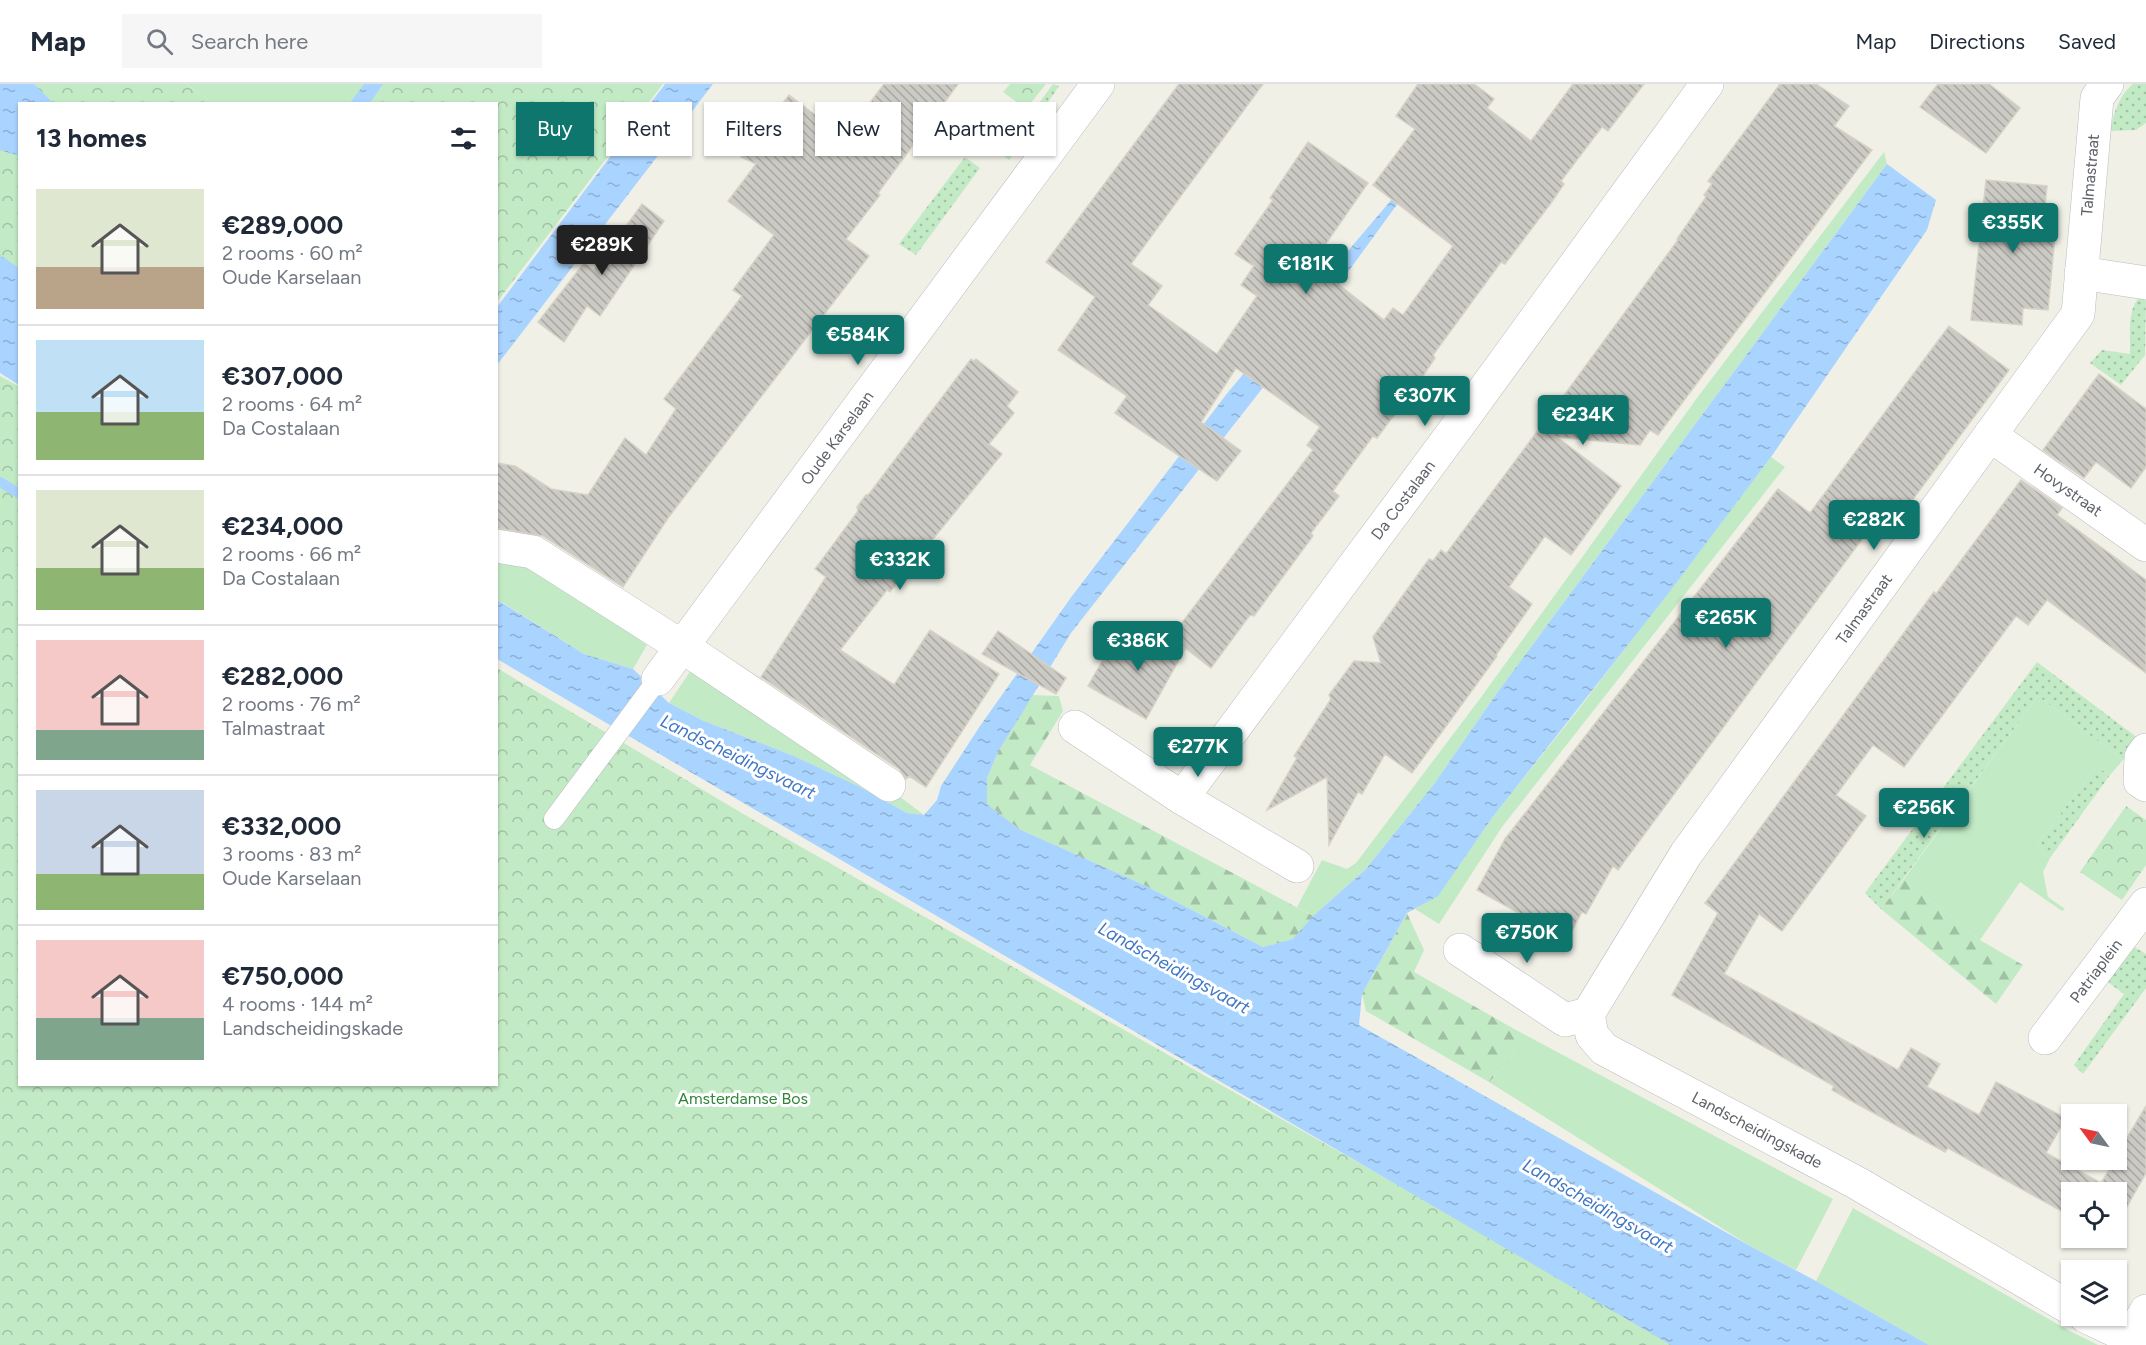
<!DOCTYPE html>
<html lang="en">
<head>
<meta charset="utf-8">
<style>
	body { margin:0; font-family:Figtree,sans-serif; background:#f6f6f7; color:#1f2937; height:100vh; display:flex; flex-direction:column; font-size:22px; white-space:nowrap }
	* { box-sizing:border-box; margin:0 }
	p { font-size:20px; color:#747a83 }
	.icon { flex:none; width:33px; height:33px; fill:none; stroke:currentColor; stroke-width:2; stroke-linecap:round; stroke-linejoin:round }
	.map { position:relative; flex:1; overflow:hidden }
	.drawer { position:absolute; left:18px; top:18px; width:480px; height:984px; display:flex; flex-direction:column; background:#fff; border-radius:0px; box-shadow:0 2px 4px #0004 }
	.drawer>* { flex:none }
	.banner { position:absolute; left:516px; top:18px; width:570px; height:54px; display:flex; gap:12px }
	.needle { width:39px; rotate:303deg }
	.controls { position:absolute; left:2061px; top:1020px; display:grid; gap:12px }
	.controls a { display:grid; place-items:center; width:66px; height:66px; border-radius:0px; background:#fff; box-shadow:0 2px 4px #0004; font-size:30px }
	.price { position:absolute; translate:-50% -51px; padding:0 14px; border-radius:6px; background:#0f766e; color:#fff; font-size:20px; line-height:39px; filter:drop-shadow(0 2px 3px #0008) }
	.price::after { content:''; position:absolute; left:50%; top:36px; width:18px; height:14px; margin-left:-9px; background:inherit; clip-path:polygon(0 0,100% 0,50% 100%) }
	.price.selected { background:#222; color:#fff }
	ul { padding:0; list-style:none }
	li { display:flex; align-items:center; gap:18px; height:150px; padding:0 18px }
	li+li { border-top:2px solid #e0e1e3 }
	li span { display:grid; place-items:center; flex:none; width:168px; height:120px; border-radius:0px; color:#555 }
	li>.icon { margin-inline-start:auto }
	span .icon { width:72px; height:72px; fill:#fffc; stroke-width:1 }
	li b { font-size:26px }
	h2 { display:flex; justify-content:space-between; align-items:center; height:72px; padding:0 18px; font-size:26px }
	.tag { padding:0 21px; border-radius:0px; background:#fff; box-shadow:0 2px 4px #0004; font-size:21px; line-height:54px }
	.tag.selected { background:#0f766e; color:#fff }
	header { display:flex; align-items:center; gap:36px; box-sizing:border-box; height:84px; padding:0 30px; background:#fff; border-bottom:2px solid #e0e1e3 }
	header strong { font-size:28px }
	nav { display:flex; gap:33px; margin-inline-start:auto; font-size:21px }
	.search { width:420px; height:54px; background:#f6f6f7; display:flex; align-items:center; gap:15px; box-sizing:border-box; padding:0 21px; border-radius:0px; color:#747a83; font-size:22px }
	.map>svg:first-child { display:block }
	.grass { fill:#c2eac5 }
	.forest { fill:url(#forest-firs) }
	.park { fill:url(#park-crowns) }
	.garden { fill:url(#garden-dots) }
	.water { fill:url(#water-ripples) }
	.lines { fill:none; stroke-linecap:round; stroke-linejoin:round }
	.stream { stroke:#a9d4ff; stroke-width:10 }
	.building { fill:url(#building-back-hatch); stroke:#d7d2c5; stroke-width:1.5 }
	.lane-casing { stroke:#b9bcc1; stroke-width:21 }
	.street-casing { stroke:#b9bcc1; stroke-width:34 }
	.lane { stroke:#fff; stroke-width:20 }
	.street { stroke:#fff; stroke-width:33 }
	.labels { text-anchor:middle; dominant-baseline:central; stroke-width:6; stroke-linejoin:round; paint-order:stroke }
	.street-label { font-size:16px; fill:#5e6268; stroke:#fff }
	.park-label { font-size:16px; fill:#30853a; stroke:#fff }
	.water-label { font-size:18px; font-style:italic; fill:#4077c3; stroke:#fff }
</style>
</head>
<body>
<header>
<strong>Map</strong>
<div class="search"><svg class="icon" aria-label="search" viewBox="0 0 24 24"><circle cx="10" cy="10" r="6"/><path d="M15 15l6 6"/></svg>Search here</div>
<nav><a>Map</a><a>Directions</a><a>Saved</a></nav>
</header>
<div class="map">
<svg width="2146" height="1261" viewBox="0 0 2146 1261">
	<defs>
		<pattern id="forest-firs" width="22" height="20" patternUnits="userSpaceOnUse" patternTransform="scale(1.5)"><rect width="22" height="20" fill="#c2eac5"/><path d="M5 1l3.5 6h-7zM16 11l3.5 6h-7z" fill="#a1c1a4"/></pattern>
		<pattern id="park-crowns" width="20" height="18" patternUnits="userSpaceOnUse" patternTransform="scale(1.5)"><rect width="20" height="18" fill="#c2eac5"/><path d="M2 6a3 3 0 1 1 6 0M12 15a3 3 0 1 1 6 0" fill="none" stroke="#a1c1a4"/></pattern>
		<pattern id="garden-dots" width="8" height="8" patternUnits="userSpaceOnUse" patternTransform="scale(1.5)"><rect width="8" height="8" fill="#c2eac5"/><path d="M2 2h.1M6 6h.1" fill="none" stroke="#a1c1a4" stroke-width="1.8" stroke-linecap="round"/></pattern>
		<pattern id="water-ripples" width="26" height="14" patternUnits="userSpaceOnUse" patternTransform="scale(1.5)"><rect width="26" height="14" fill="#a9d4ff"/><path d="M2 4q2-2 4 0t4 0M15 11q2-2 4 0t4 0" fill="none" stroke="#8dafd2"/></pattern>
		<pattern id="building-back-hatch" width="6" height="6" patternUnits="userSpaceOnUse" patternTransform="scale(1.5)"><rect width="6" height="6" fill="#cccac4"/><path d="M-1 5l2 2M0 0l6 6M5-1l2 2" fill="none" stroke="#a9a7a3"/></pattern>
	</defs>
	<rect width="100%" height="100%" fill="#f1f0e7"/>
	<g class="grass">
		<polygon points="186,0 376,0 362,20 214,19"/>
		<polygon points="1884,68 1887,80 1497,609 1434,700 1365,786 1313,832 1297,823 1322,776 1347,785 1356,779 1479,616 1697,314"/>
		<polygon points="1771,373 1785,383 1502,743 1439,840 1415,825 1438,811 1492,734 1578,626"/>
		<polygon points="496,473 525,477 647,561 633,585 584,570 497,515"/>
		<polygon points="695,580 895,709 924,731 907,729 858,702 794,672 704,637 669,619"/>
		<polygon points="2038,612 2123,676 2110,691 2096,683 2036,762 2050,774 2043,788 2048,813 2065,825 2062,827 2020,798 1980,856 1904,795"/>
		<polygon points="1516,946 1833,1115 1796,1186 1752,1163 1489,998 1507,980 1516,966"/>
		<polygon points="1853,1124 2068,1246 2098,1261 1929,1261 1816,1197"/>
	</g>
	<g class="forest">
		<polygon points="1032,611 1059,612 1063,627 1030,681 1313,832 1294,855 1263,863 1144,801 1019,745 987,720 987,694 998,668"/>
		<polygon points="1904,795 1980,856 2023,881 1996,920 1881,825"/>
		<polygon points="1407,829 1424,866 1414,888 1516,946 1516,966 1507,980 1489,998 1366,927 1362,910"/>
	</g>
	<g class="park">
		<polygon points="0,0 186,0 214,19 20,20 19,202 0,189"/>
		<polygon points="376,0 663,0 497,218 496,20 362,20"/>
		<polygon points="1010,0 1046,0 1026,25 1003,8"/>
		<polygon points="0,292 20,303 20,1000 496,1000 497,584 752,735 1680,1261 0,1261"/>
		<polygon points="2126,722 2146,736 2146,781 2122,816 2080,788"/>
	</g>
	<g class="garden">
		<polygon points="1053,0 1059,2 1009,76 979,53 1001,24 1024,39"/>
		<path d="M 2133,0 L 2146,0 L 2146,39 L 2136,46 L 2110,47 C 2114,30 2118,12 2133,0 Z"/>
		<polygon points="965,73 980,84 916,171 899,160"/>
		<path d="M 2146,210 L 2145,271 L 2121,301 L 2090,279 L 2102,266 L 2130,270 C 2131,252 2125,217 2146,210 Z"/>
		<polygon points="2037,578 2139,655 2123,676 2038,612 1881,825 1865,809"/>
		<polygon points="2096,683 2110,691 2050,774 2036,762"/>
		<polygon points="2131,861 2146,870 2146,904 2083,990 2074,981 2124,910 2105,896"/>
	</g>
	<g class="water">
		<polygon points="0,0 34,0 53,19 20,20 19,72 0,66"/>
		<polygon points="364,0 383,0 370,19 350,19"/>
		<polygon points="665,0 713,0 497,281 497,223"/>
		<polygon points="1454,42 1276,287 1071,549 998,668 987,694 987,720 1019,745 1144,801 1263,863 1293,855 1313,832 1365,786 1434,700 1497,609 1887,80 1936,116 1927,146 1771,373 1667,511 1492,734 1438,812 1407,829 1362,910 1359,941 1752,1163 1816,1197 1929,1261 1671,1261 497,575 496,515 584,570 633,585 669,619 704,637 794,672 858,702 907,729 924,731 937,716 941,702 980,642 1072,512 1229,307"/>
		<polygon points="0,171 19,184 19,301 0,289"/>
	</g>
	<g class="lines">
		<polyline class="stream" points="0,398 20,410"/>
	</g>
	<g class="building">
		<polygon points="884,0 958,0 878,109 880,111 846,155 869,172 668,434 623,503 543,452 496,444 496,379 515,382 551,405 588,411 625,354 646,371 676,325 664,315 742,212 733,206 774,151 728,117 756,80 741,73 789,11 844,53"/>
		<polygon points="1179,0 1263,0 1131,180 1162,202 1148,221 1217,270 1257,212 1241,201 1254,182 1235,170 1273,116 1270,114 1308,58 1368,99 1316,174 1324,180 1320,186 1384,236 1393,224 1403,231 1453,162 1373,101 1415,45 1396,32 1418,0 1474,0 1494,15 1487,24 1531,57 1573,0 1644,0 1608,47 1602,43 1561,97 1564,100 1551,119 1505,180 1501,178 1433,271 1435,274 1423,292 1377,354 1373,352 1333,407 1339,412 1311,449 1313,452 1254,532 1250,531 1211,584 1171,553 1313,366 1307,361 1320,343 1236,284 1201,338 1241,367 1217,397 1115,329 1127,312 1058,266 1095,213 1046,178"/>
		<polygon points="1780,0 1816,0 1849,22 1834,42 1872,66 1658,351 1650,346 1640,361 1557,353 1621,402 1571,471 1545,452 1509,503 1532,520 1496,571 1497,572 1412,689 1385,670 1362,710 1358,708 1329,761 1327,693 1267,726 1297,674 1294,672 1331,615 1329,611 1354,577 1381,579 1373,553 1429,475 1433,477 1441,466 1446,470 1565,310 1678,156 1677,155 1706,113 1704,111 1712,100 1708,97"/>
		<polygon points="1938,0 1989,0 2020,24 1986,69 1920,23"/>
		<polygon points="1986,96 2047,102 2043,140 2056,141 2048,226 2023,224 2022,241 1971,236"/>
		<polygon points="642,120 664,137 600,232 587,222 564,258 538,238 584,179 594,186"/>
		<polygon points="1949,242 2009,286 1896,438 1882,428 1618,786 1613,782 1586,830 1582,828 1567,856 1477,806 1505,755 1778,405 1810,429"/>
		<polygon points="971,275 974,277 976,275 1018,308 1007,322 1014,329 989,360 1002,370 890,508 887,506 840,566 894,601 930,546 999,590 926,703 909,692 906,695 899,685 761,593 826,493 815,485 858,427 857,423 866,411 869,410"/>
		<polygon points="2099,290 2146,325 2146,383 2131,404 2096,378 2084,394 2043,366"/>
		<polygon points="2021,396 2062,424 2057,431 2146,496 2146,589 2047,516 2028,541 2016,532 1904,683 1873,661 1836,711 1866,732 1782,847 1759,830 1724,890 1898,986 1911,964 1940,980 1927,1003 1979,1031 1996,998 2066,1034 2046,1069 2101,1099 2115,1076 2116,1076 2116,1072 2146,1022 2146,1089 2116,1142 2116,1108 2072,1108 2072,1133 1948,1064 1945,1068 1848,1015 1832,1006 1834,1002 1672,911 1718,829 1705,819 1934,508 1936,510"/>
		<polygon points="1145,542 1185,565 1146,635 1088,602 1112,560 1129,570"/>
		<polygon points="998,547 1066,594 1056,610 982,570"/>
	</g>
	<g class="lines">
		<g class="lane-casing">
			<polyline id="lane" points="554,735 658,595"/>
		</g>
		<g class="street-casing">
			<g id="street">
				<polyline points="2081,189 2146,199"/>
				<polyline points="1990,351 2146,461"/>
				<polyline points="496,462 533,468 695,571 889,701"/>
				<polyline points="658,595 1098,0"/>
				<polyline points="1075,643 1182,714 1297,782"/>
				<polyline points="2146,666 2141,673 2140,697 2146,701"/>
				<polyline points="1182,714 1457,343 1707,0"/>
				<polyline points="1460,866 1565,936 1588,930"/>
				<polyline points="1588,930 1686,770 2078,230 2097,14 2107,0"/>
				<polyline points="1588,930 1592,951 1604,965 1857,1099 2072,1225"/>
				<polyline points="2045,954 2146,820"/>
				<polyline points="2085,1232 2146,1261"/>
				<polyline points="2131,1254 2146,1227"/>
			</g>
		</g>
		<use href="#lane" class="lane"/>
		<use href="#street" class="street"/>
	</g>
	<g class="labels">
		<g class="street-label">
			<text transform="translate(2090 91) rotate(-85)">Talmastraat</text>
			<text transform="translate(837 354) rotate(-54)">Oude Karselaan</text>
			<text transform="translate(2068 406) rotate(35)">Hovystraat</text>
			<text transform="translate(1403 416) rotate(-53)">Da Costalaan</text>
			<text transform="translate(1864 525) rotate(-54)">Talmastraat</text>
			<text transform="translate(2096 887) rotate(-53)">Patriaplein</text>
			<text transform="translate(1757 1046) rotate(28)">Landscheidingskade</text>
		</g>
		<g class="park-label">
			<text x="743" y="1014">Amsterdamse Bos</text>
		</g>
		<g class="water-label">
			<text transform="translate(738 673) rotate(26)">Landscheidingsvaart</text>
			<text transform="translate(1174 884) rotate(29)">Landscheidingsvaart</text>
			<text transform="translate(1598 1122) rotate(30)">Landscheidingsvaart</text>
		</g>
	</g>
</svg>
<div class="controls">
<a><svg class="needle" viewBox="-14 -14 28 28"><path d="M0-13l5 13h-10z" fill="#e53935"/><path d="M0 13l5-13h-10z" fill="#747a83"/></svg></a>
<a><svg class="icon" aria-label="locate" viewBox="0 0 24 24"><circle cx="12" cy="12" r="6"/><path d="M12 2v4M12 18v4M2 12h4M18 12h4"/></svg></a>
<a><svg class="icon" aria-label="layers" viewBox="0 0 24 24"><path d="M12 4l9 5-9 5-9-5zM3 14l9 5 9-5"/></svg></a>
</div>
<b class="price" style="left:2013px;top:170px">€355K</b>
<b class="price selected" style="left:602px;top:192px">€289K</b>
<b class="price" style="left:1306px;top:211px">€181K</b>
<b class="price" style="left:858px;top:282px">€584K</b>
<b class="price" style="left:1425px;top:343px">€307K</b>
<b class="price" style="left:1583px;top:362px">€234K</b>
<b class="price" style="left:1874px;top:467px">€282K</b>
<b class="price" style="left:900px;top:507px">€332K</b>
<b class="price" style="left:1726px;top:565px">€265K</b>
<b class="price" style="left:1138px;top:588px">€386K</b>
<b class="price" style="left:1198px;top:694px">€277K</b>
<b class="price" style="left:1924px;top:755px">€256K</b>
<b class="price" style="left:1527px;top:880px">€750K</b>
<div class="banner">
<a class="tag selected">Buy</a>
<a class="tag">Rent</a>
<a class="tag">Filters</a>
<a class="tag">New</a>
<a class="tag">Apartment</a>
</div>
<section class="drawer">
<h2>13 homes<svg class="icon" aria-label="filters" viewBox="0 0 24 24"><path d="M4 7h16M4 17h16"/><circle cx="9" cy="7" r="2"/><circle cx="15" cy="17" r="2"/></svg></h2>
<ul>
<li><span style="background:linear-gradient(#dfe7d0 65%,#b9a48a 0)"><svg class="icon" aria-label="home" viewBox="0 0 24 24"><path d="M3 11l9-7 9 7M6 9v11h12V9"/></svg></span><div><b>€289,000</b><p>2 rooms · 60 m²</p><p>Oude Karselaan</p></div></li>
<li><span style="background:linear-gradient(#bfe0f5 60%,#8fb573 0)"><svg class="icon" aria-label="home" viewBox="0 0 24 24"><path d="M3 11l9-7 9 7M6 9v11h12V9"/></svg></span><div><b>€307,000</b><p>2 rooms · 64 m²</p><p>Da Costalaan</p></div></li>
<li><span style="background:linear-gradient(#dfe7d0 65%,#8fb573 0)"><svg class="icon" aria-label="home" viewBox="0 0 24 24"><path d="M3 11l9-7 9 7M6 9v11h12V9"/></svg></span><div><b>€234,000</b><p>2 rooms · 66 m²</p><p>Da Costalaan</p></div></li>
<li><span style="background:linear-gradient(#f6c9c9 75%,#7fa58c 0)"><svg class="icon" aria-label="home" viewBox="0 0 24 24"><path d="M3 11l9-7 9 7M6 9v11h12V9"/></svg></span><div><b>€282,000</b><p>2 rooms · 76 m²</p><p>Talmastraat</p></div></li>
<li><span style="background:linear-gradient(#c9d6e8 70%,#8fb573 0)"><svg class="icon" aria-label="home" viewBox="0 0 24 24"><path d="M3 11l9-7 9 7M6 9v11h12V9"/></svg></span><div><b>€332,000</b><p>3 rooms · 83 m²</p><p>Oude Karselaan</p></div></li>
<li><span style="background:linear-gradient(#f6c9c9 65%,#7fa58c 0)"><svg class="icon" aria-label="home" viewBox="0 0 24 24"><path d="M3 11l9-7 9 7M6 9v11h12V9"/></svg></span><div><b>€750,000</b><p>4 rooms · 144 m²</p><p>Landscheidingskade</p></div></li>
</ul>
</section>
</div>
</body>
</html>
